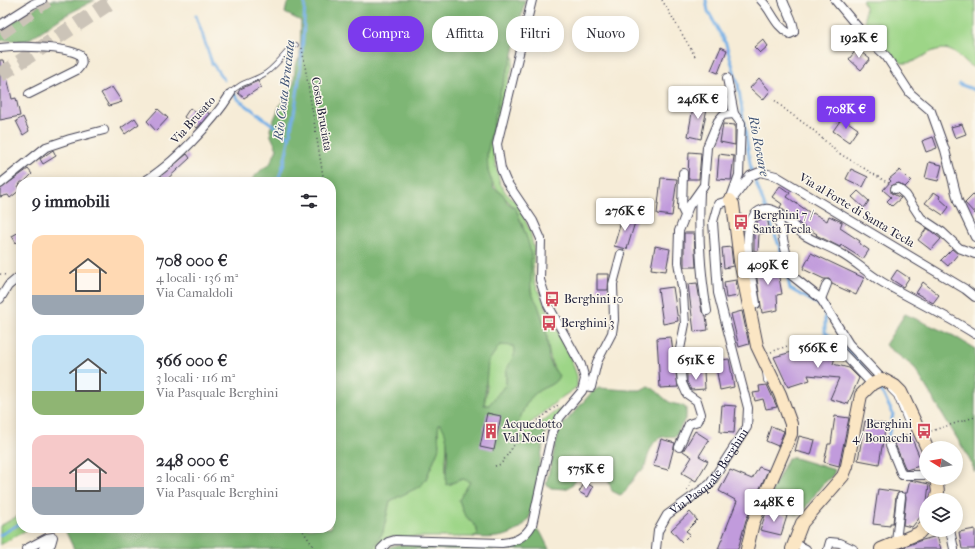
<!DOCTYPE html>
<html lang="it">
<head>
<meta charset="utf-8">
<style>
	body { margin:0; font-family:"IM FELL French Canon",serif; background:#f2f2f3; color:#2b2b33; height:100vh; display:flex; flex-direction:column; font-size:15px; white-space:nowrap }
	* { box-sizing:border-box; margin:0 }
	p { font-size:13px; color:#7c7c81 }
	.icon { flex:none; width:22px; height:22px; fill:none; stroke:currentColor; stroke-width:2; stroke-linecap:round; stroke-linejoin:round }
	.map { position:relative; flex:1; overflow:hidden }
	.panel { position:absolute; left:16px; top:177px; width:320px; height:356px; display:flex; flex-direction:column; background:#fff; border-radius:16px; box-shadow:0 2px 10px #0003 }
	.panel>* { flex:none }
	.top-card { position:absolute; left:348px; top:16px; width:380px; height:36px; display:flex; gap:8px }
	.needle { width:26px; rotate:281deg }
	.buttons { position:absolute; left:919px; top:441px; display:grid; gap:8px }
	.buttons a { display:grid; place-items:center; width:44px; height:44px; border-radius:50%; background:#fff; box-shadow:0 2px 10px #0003; font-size:20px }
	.price { position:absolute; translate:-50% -34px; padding:0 9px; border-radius:4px; background:#fff; color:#222; font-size:13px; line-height:26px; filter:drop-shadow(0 1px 2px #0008) }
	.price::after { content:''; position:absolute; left:50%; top:24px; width:12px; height:9px; margin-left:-6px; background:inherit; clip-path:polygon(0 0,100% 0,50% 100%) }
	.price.on { background:#7c3aed; color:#fff }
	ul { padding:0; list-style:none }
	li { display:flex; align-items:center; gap:12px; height:100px; padding:0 16px }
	li span { display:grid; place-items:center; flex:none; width:112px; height:80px; border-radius:12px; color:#555 }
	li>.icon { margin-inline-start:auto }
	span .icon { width:48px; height:48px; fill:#fffc; stroke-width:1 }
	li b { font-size:17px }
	h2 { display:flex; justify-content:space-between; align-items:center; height:48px; padding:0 16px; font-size:17px }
	.tag { padding:0 14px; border-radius:16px; background:#fff; box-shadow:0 2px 10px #0003; font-size:14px; line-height:36px }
	.tag.on { background:#7c3aed; color:#fff }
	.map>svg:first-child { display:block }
	.green { fill:#9dd587; stroke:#607c61 }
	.forest { fill:#7eb674; stroke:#506c58; fill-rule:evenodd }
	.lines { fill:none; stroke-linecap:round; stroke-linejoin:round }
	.stream { stroke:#77b1e7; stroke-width:3 }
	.building { fill:#c19bdc }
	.highway-tunnel { stroke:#ccc4b8; stroke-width:15; stroke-dasharray:15 8; stroke-linecap:butt }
	.lane-casing { stroke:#424052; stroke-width:5.5 }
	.street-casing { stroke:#424052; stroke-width:10 }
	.secondary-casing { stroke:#424052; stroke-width:14 }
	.path { stroke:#424052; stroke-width:1.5; stroke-dasharray:1 3; stroke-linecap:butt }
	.lane { stroke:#fff; stroke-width:4 }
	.street { stroke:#fff; stroke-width:8 }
	.secondary { stroke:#fbe6c4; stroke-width:12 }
	.labels { text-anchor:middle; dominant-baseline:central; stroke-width:3; stroke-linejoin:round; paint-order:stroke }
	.street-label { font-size:12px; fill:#22223b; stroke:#fbf7ec }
	.poi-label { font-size:12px; fill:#22223b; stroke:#fbf7ec; text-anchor:start }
	.water-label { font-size:13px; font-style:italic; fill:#405477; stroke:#fbf7ec }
</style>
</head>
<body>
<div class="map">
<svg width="975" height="549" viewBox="0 0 975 549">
	<rect width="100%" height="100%" fill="#fbf7ec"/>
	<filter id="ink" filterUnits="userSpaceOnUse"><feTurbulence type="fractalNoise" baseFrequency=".025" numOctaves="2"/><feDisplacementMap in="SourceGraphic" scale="8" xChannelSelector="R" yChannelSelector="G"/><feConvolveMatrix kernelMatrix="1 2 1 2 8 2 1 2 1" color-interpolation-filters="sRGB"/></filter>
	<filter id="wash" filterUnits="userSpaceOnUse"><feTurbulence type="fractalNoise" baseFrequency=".012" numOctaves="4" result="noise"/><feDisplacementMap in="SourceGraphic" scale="16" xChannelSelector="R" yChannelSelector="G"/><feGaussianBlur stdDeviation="0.9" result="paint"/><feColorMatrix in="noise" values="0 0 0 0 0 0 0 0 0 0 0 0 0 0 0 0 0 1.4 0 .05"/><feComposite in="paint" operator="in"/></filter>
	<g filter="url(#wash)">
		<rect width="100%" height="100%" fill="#f6ecd7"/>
		<g class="green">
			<path d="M 862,0 L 975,0 L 975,68 C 965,65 960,54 949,50 C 930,45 919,65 902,63 C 895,58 868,31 866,24 C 863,15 868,8 862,0 Z"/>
			<path d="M 513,55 L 514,59 L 495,132 L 494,157 L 500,183 L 506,193 L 517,203 L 530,231 L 534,251 L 533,270 L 535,283 L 572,362 L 577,376 L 577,387 L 558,400 L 526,427 L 530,431 L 556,411 L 563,409 L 545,434 L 542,430 L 524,441 L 516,431 C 521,416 524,402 537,392 C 546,385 553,387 559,376 C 545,359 550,336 542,316 C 539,307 533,299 531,290 C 529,274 533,258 528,242 C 526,235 519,213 515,208 C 499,191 485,181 487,155 C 489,123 502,85 513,55 Z"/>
			<polygon points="500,344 513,346 516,353 506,371 506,384 489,405 484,405 487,389 486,376 488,362"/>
			<path d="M 439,422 C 456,440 438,467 450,485 C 456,480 463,476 470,482 L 459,500 L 464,514 L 476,527 L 478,534 L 473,537 L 391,537 L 387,538 L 378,549 L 373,549 L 383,532 L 390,501 L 420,486 L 426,479 L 439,448 L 438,431 Z"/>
			<polygon points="21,514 21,528 30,528 0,545 0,526"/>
		</g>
		<g class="forest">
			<path d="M 53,0 L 95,0 L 64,16 L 28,40 C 18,43 9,38 0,41 L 0,30 L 40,5 Z"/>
			<path d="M 292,0 L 525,0 L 513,55 L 501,89 L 487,154 L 488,171 L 494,188 L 503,194 L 507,202 L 516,209 L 528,241 L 531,253 L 531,292 L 538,305 L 546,330 L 549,359 L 553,368 L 559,376 C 553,387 546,385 537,392 C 524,402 521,416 516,431 L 524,441 L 536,431 L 542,430 L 545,434 C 543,449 539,464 537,479 C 535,492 535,507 529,518 C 517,538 493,539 473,537 L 478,534 L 476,527 L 464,514 L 459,500 L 470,482 L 463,479 L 446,485 C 445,467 453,436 439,423 L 438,431 L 439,448 L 426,479 L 421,486 L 390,501 L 383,532 L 373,549 L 74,549 L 64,528 L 331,528 L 331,182 L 249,182 L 261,170 L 270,164 L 277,149 L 271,136 L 270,129 L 280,105 L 294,83 L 295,65 L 300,57 L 301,21 L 285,13 L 287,4 ZM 500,345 L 513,346 L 515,353 L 506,371 L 506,384 L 489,405 L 484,405 L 488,362 Z"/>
			<polygon points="905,314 954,336 975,349 975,472 969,458 914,367 885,345"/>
			<path d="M 648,386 C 658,390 662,398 671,403 C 677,405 681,404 686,408 L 686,417 L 676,436 C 672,437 667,436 663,437 C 650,439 648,459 644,469 L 637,473 L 625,492 L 620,495 L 612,491 L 604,468 L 599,463 L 580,471 L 574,483 L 566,489 L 551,488 L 546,484 L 560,428 L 592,392 L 599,388 L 627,390 L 641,390 Z"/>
			<path d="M 788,458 L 795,458 L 835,470 L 833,475 L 821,486 L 801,514 C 791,516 775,507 767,501 Z"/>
			<polygon points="536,529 541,533 549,549 386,549 391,546 407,543 515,547 528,539"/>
		</g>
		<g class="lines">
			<g class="stream">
				<polyline points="706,0 708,11 726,44 738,84 751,169 784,259"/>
				<polyline points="196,16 212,63 224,80"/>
				<polyline points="959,84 975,90"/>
				<polyline points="234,94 239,100 289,137"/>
				<path d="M 277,182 C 284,167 287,151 290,135 C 299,91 304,45 305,0"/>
				<polyline points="787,274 790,289 825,308 825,332 856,358 871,377"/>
				<polyline points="879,386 893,414 887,442"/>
				<polyline points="0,535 21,523"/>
			</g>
		</g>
		<g id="blocks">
			<g class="building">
				<polygon points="763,39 768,46 760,53 754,47"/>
				<polygon points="721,47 727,50 718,73 711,70"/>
				<polygon points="857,49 870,59 861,70 849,59"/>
				<polygon points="0,60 3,60 12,99 16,98 20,116 0,120"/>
				<polygon points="759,78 770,91 763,100 750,88"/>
				<polygon points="258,81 261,87 244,98 238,93 240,89"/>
				<polygon points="112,87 122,102 109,106 101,93"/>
				<polygon points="694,101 708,103 701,139 688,136"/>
				<polygon points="202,106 209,114 197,128 184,117 190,108 196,113"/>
				<polygon points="158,109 168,118 156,131 147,121"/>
				<polygon points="23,117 29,131 23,135 16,121"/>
				<polygon points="135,118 139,124 125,134 121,128"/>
				<polygon points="842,118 858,129 849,142 833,131"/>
				<polygon points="723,124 735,125 735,145 720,142"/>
				<polygon points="962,124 966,134 955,138 951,127"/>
				<polygon points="933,137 937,148 926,152 922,141"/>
				<polygon points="53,150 56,156 43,164 40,159"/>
				<polygon points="689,152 701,153 699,179 688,179"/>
				<polygon points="187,154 190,158 164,182 153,182"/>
				<polygon points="719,154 734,156 731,180 717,179"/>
				<polygon points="929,162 942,165 938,181 925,178"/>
				<polygon points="28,169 32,174 24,182 21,182 18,187 20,190 10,198 8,195 0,197 0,189"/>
				<polygon points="851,169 868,177 863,187 846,179"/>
				<polygon points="900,170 911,181 905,187 899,183 891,186 891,193 901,198 892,206 887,201 891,197 883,190 891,181 889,179"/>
				<polygon points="661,178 677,179 672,216 657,214"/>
				<polygon points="780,186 790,193 787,197 812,214 813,213 827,221 829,216 842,222 840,228 860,241 859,243 869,250 863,259 841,245 840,247 816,235 817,234 801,225 780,207 782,204 772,197"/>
				<polygon points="858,191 869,201 864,208 852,197"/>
				<polygon points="934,192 940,196 939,198 949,207 943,215 925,203"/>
				<polygon points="975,193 975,214 965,203"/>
				<polygon points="623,215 636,219 627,249 614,246"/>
				<polygon points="767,217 770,232 759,234 758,251 754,251 754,229 756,225 757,225 757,221"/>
				<polygon points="927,228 941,239 931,250 918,240"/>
				<polygon points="21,231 21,240 16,243 12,236"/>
				<polygon points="684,233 694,233 696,267 684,267"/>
				<polygon points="655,246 670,249 666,271 651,269"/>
				<polygon points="731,247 733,266 724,268 722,248"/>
				<polygon points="952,249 958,254 948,266 941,260"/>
				<polygon points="811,253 864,278 856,295 832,284 829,279 824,279 803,269"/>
				<polygon points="776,261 782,294 777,295 778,310 762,313 755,265"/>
				<polygon points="897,270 909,278 903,287 891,279"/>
				<polygon points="597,274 609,274 608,290 597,290"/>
				<polygon points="736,280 738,296 726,298 724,282"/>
				<polygon points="923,282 939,295 933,303 916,293"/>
				<polygon points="697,283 702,312 706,316 708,330 694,332 688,284"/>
				<polygon points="673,287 678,321 663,324 658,289"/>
				<polygon points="742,311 749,344 739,347 731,314"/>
				<polygon points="671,337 678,387 660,388 657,338"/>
				<polygon points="827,340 829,348 836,354 833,364 849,368 859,378 848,404 830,399 839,378 808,375 810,380 788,387 774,357 806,348 804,345 814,341"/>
				<polygon points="729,359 734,387 720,390 715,361"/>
				<polygon points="704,371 705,389 691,390 687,382 687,373"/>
				<polygon points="767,385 777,407 766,409 763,399 755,401 753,393 760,392 759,386"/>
				<polygon points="722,405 736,406 734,433 720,432"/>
				<polygon points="487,413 501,416 494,450 480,447"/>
				<polygon points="835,416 849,418 839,466 824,462 828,444 831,444"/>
				<polygon points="865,421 886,424 879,464 858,460"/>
				<polygon points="771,426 784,431 778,446 766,441"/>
				<polygon points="695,431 709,440 699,456 708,461 696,481 682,473 692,457 683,451"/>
				<polygon points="910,434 923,465 906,470 895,444 891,441"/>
				<polygon points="799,436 815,440 811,455 795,451"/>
				<polygon points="661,439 675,443 668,470 653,466"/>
				<polygon points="759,467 768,470 746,520 738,549 718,549 737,501 719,491 730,470 752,479"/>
				<polygon points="910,480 929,484 926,510 912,527 903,525 906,498 905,493 907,493"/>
				<polygon points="585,482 593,487 588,497 579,492"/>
				<polygon points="878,489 899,492 896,496 893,523 890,523 890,526 873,524"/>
				<polygon points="767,510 787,516 781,535 760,530"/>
				<polygon points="690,512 697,520 686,531 690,534 682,542 671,530"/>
				<polygon points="975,529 975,549 962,549 959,532"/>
				<polygon points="937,536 941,549 900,549 919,541"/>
			</g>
		</g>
	</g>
	<g filter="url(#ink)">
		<use href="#blocks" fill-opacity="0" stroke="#424052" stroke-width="1"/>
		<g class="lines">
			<g class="highway-tunnel">
				<polyline points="0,33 47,0"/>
				<polyline points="0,75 114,0"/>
			</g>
			<g class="lane-casing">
				<g id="lane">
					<path d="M 231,93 C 239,82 255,81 266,73 C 276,66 284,55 292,46 L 296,45"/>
					<polyline points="765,373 766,381"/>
					<polyline points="890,390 896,396 907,423 913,424"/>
				</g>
			</g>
			<g class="street-casing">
				<g id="street">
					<path d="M 761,0 C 773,12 774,25 790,34 L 794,32 C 795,22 786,10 783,0"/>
					<polyline points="835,0 866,37 886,56 910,93 931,111 945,150 958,201 975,237"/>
					<polyline points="0,25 33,4 42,0"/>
					<path d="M 0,48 C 19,46 64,46 80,55 C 83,62 82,65 77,70 L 29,94"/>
					<polyline points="727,78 734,114"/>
					<polyline points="683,173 682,209 685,215"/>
					<path d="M 143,182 C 173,165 213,122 231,93"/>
					<polyline points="0,184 46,147 70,139 104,130"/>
					<polyline points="895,189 898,188 906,195 921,218 942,232 959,248 975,254"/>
					<path d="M 700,192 C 698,233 700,271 707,311"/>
					<polyline points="734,197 750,176 760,172 776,176 965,289 975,297"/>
					<polyline points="777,212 791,275 821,299 849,344 882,379"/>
					<polyline points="0,299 8,286 21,275"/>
					<polyline points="821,299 827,284"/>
					<path d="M 748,307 L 756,304 C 753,282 737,224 759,211 C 775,201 792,227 804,235 C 815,242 828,246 840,253 C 855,261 867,273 882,282 C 913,300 945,315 975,334"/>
					<polyline points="832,342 872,384"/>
					<polyline points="584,386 591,387 597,362 612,333 614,320 613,284 621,254"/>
					<polyline points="890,446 902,475 926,475"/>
					<polyline points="679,447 689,424 698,421 701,414 697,401 687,394 682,383 679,354 685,324 683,294 678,262 679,231 689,206 704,185 707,147 718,121 723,115 734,114 741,123 739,175 730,200"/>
					<polyline points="950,530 954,549"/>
					<polyline points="896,542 901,497"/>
					<polyline points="794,543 806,549"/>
					<polyline points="26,549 47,538 53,537 51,544 43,549"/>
					<path d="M 381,549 L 388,542 L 395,540 L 502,543 C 516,542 525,537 532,525 L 552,433 L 560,417 L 582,391 L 585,379 L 581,365 L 548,305 L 540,280 L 541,239 L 533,221 L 506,181 L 501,169 L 497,144 L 532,0"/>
					<path id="s1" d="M 656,549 L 658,531 L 667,515 L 710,484 L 747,427 L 748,408 L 718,293 L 713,222 L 718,204 L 730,200"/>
					<polyline points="828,549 830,542 840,543 853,549"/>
				</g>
			</g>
			<g class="secondary-casing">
				<g id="secondary">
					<polyline points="730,200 733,204 740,261 757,346 780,394 791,424 791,434 753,523 747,549"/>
					<polyline points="936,500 938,492 936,478"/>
					<polyline points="792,549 802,523 843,476 847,466 861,395 872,384 882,379 895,386 901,392 927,448"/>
					<polyline points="881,549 919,533 926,525"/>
				</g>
			</g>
			<g class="path">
				<polyline points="662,0 695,56"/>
				<polyline points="302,48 324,182"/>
				<polyline points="772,98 787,111 812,129 837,152 890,184"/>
				<polyline points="0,274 6,275"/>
				<polyline points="771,352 798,342 824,336 826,337"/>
				<polyline points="931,431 975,417"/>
				<polyline points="495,466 501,464 523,432 558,405"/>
				<polyline points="687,490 691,481"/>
				<polyline points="301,528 315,549"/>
			</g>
			<use href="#lane" class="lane"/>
			<use href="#street" class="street"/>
			<use href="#secondary" class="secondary"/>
		</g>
	</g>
	<defs>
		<g id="bus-bare" transform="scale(1.2)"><path d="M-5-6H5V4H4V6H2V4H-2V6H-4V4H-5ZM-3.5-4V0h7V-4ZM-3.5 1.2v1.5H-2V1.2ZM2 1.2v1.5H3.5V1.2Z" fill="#d1495b" stroke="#fbf7ec" stroke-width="2.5" paint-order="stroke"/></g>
		<g id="building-bare" transform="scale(1.2)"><path d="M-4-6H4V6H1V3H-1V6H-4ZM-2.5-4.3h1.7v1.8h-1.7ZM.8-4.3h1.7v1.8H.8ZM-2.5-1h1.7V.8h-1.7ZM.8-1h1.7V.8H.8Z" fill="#d1495b" stroke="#fbf7ec" stroke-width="2.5" paint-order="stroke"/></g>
	</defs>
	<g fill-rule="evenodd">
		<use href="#bus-bare" x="741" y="222"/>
		<use href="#bus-bare" x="552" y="299"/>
		<use href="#bus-bare" x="549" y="323"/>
		<use href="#building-bare" x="491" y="431"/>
		<use href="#bus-bare" x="924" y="431"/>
	</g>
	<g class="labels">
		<g class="street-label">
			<text transform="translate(322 114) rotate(80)">Costa Bruciata</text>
			<text transform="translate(193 120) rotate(-48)">Via Brusato</text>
			<text transform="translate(857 210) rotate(31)">Via al Forte di Santa Tecla</text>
			<text stroke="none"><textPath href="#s1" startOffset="98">Via Pasquale Berghini</textPath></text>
		</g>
		<g class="poi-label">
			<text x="753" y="215">Berghini 7 /<tspan x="753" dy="14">Santa Tecla</tspan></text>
			<text x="564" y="299">Berghini 10</text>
			<text x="561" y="323">Berghini 3</text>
			<text x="503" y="424">Acquedotto<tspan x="503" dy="14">Val Noci</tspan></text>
			<text x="912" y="424" text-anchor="end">Berghini<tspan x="912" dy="14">4/ Bonacchi</tspan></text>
		</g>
		<g class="water-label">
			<text transform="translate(284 90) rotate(-83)">Rio Costa Bruciata</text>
			<text transform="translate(759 146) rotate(79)">Rio Rovare</text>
		</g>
	</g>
</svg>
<div class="buttons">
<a><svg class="needle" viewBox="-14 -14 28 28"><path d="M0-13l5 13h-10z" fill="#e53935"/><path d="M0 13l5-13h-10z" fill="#7c7c81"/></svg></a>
<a><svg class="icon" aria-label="layers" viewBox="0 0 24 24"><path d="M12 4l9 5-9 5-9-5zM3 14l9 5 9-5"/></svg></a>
</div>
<b class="price" style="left:859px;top:59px">192K €</b>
<b class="price" style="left:698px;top:120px">246K €</b>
<b class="price on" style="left:846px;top:130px">708K €</b>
<b class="price" style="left:625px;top:232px">276K €</b>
<b class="price" style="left:768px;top:286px">409K €</b>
<b class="price" style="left:818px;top:369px">566K €</b>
<b class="price" style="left:696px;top:381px">651K €</b>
<b class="price" style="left:586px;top:490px">575K €</b>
<b class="price" style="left:774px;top:523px">248K €</b>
<div class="top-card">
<a class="tag on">Compra</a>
<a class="tag">Affitta</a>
<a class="tag">Filtri</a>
<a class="tag">Nuovo</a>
</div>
<section class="panel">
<h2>9 immobili<svg class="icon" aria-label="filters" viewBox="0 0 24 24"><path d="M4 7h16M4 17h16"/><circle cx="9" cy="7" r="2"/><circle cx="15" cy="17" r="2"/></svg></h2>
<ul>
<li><span style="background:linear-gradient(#ffd9b3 75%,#9aa5b1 0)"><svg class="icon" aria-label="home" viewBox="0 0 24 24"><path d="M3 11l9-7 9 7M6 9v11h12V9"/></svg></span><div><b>708 000 €</b><p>4 locali · 136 m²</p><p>Via Camaldoli</p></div></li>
<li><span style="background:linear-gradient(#bfe0f5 70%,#8fb573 0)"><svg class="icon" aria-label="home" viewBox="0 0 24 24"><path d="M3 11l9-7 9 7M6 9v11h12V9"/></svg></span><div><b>566 000 €</b><p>3 locali · 116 m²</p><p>Via Pasquale Berghini</p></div></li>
<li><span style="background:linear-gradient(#f6c9c9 65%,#9aa5b1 0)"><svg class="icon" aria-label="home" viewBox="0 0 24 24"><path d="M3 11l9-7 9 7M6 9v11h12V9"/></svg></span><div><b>248 000 €</b><p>2 locali · 66 m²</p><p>Via Pasquale Berghini</p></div></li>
</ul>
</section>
</div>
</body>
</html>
